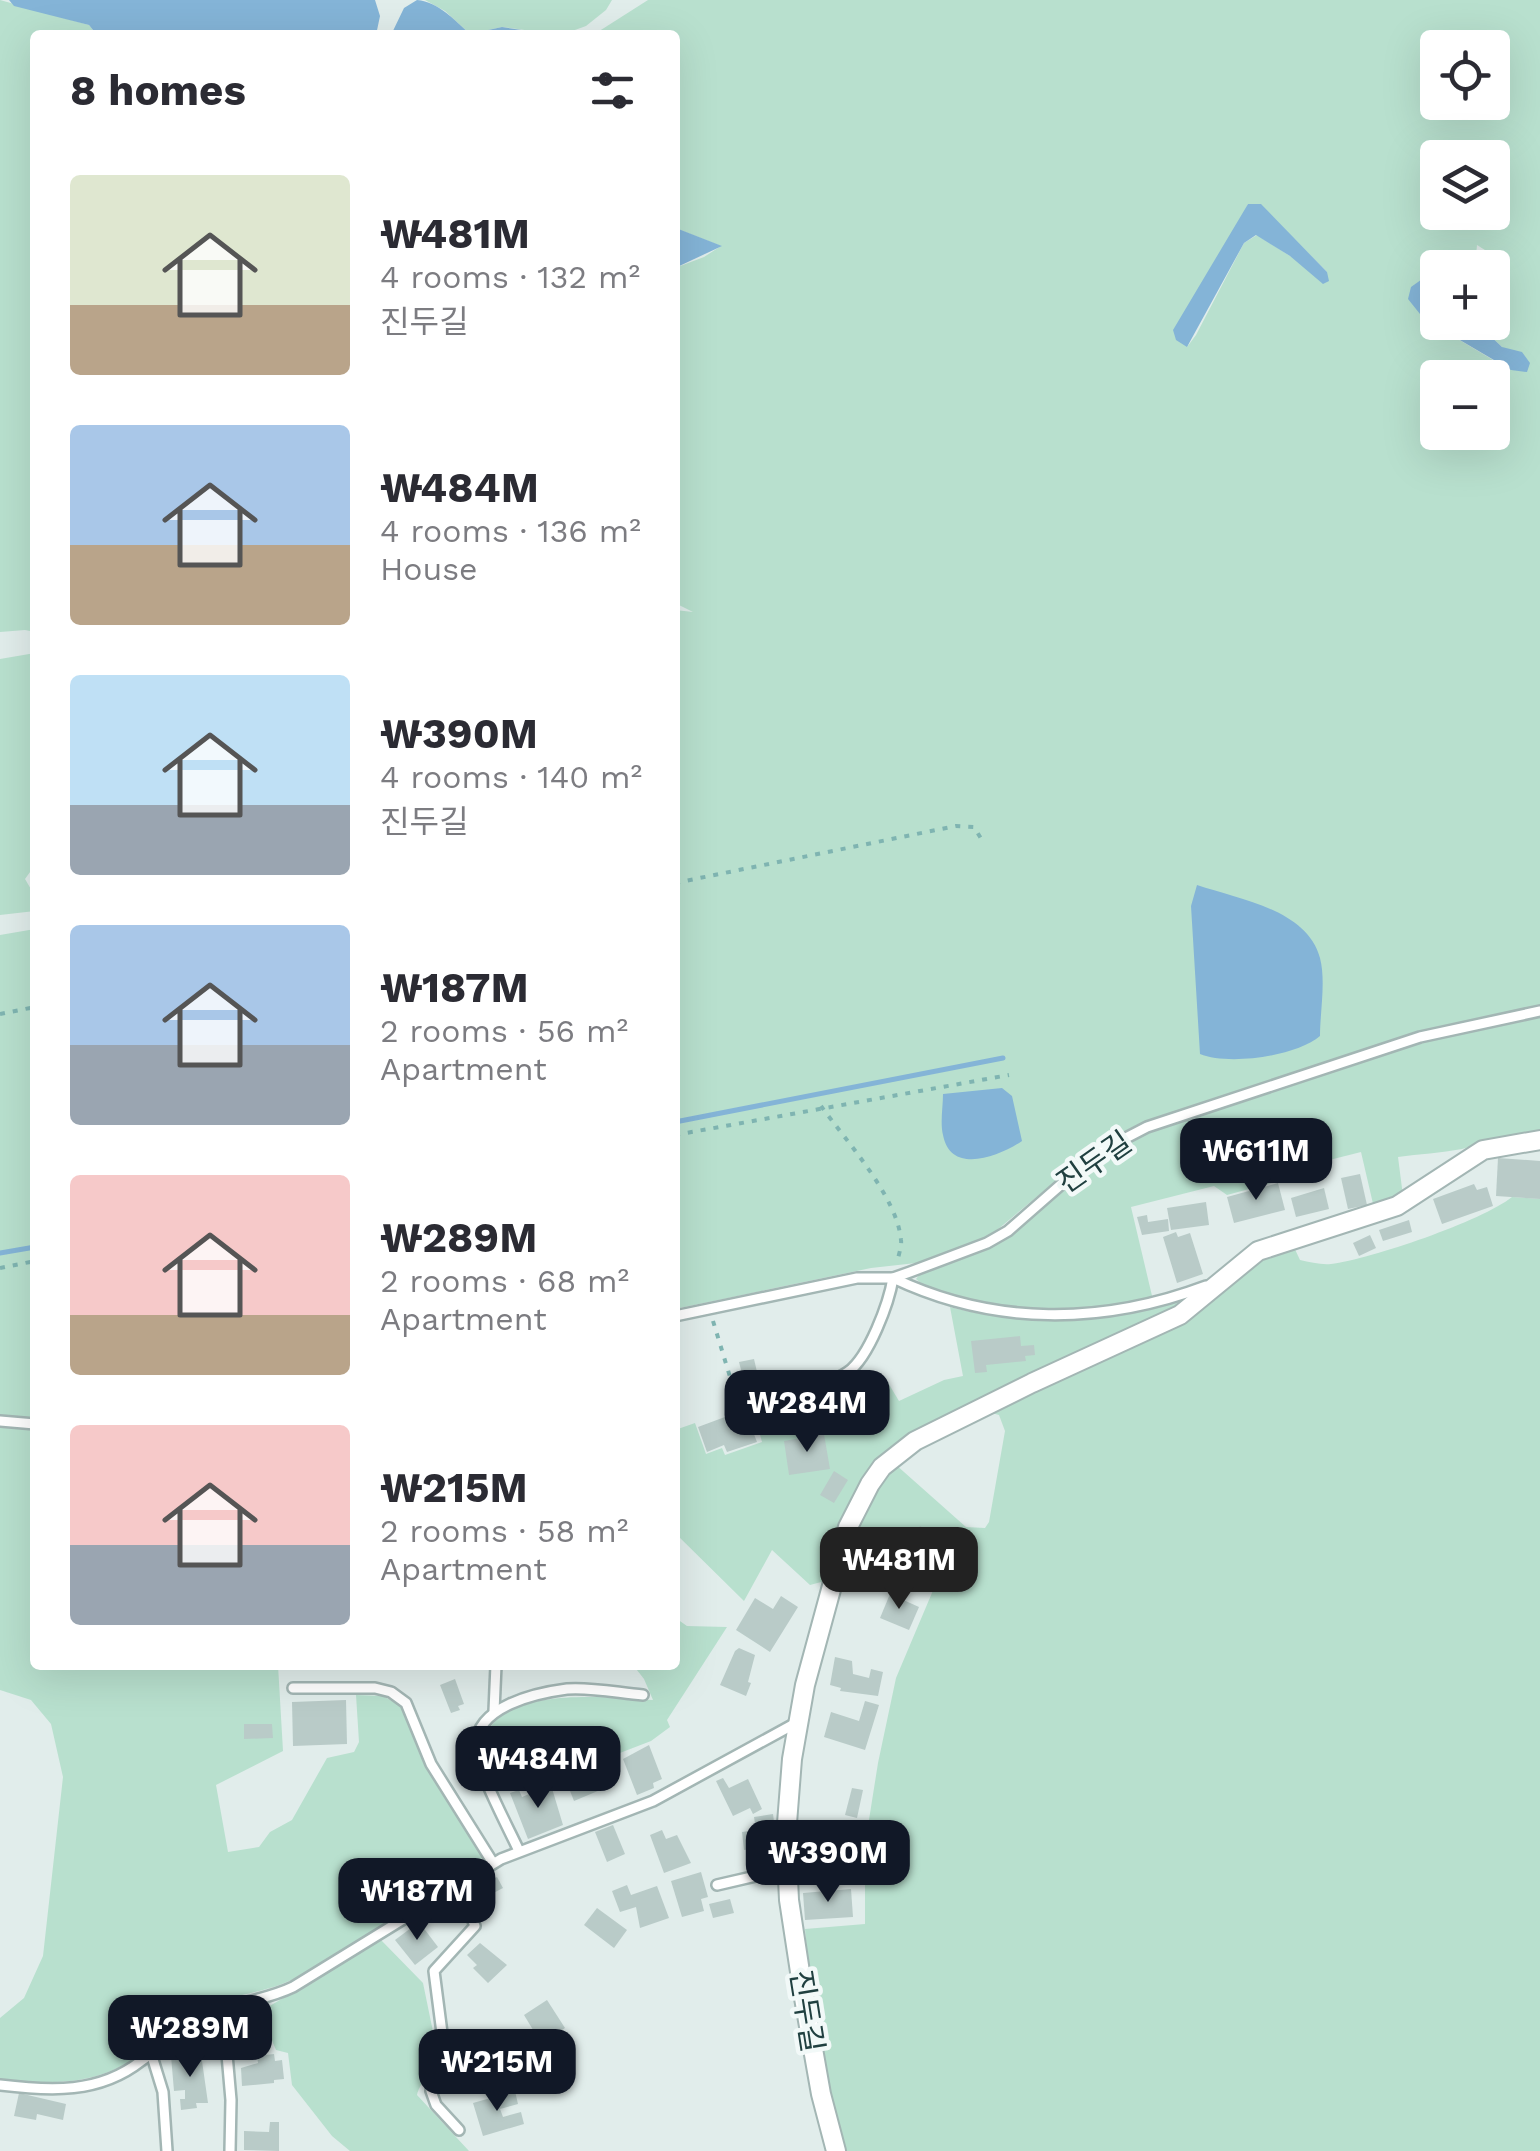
<!DOCTYPE html>
<html lang="en">
<head>
<meta charset="utf-8">
<style>
	body { margin:0; font-family:"Work Sans","Noto Sans KR",sans-serif; background:#f7f7f7; color:#2b2b33; height:100vh; display:flex; flex-direction:column; font-size:38px; white-space:nowrap }
	* { box-sizing:border-box; margin:0 }
	p { font-size:32px; color:#7c7c81 }
	.icon { flex:none; width:55px; height:55px; fill:none; stroke:currentColor; stroke-width:2; stroke-linecap:round; stroke-linejoin:round }
	.map { position:relative; flex:1; overflow:hidden }
	.sheet { position:absolute; left:30px; top:30px; width:650px; height:1640px; display:flex; flex-direction:column; background:#fff; border-radius:10px; box-shadow:0 10px 40px #0002 }
	.sheet>* { flex:none }
	.fabs { position:absolute; left:1420px; top:30px; display:grid; gap:20px }
	.fabs a { display:grid; place-items:center; width:90px; height:90px; border-radius:10px; background:#fff; box-shadow:0 10px 40px #0002; font-size:50px }
	.price { position:absolute; translate:-50% -85px; padding:0 22px; border-radius:20px; background:#111827; color:#fff; font-size:32px; line-height:65px; filter:drop-shadow(0 2px 5px #0008) }
	.price::after { content:''; position:absolute; left:50%; top:60px; width:30px; height:22px; margin-left:-15px; background:inherit; clip-path:polygon(0 0,100% 0,50% 100%) }
	.price.current { background:#222; color:#fff }
	ul { padding:0; list-style:none }
	li { display:flex; align-items:center; gap:30px; height:250px; padding:0 40px }
	li span { display:grid; place-items:center; flex:none; width:280px; height:200px; border-radius:10px; color:#555 }
	li>.icon { margin-inline-start:auto }
	span .icon { width:120px; height:120px; fill:#fffc; stroke-width:1 }
	li b { font-size:42px }
	h2 { display:flex; justify-content:space-between; align-items:center; height:120px; padding:0 40px; font-size:42px }
	.map>svg:first-child { display:block }
	.green { fill:#b8e0ce; fill-rule:evenodd }
	.water { fill:#84b4d7 }
	.lines { fill:none; stroke-linecap:round; stroke-linejoin:round }
	.stream { stroke:#84b4d7; stroke-width:5 }
	.building { fill:#b9cbc8 }
	.lane-casing { stroke:#a3b6b4; stroke-width:14 }
	.street-casing { stroke:#a3b6b4; stroke-width:22 }
	.path { stroke:#7fb4b1; stroke-width:4; stroke-dasharray:5 8; stroke-linecap:butt }
	.lane { stroke:#fff; stroke-width:9 }
	.street { stroke:#fff; stroke-width:18 }
	.labels { text-anchor:middle; dominant-baseline:central; stroke-width:9; stroke-linejoin:round; paint-order:stroke }
	.street-label { font-size:30px; fill:#204040; stroke:#f2f9f8 }
</style>
</head>
<body>
<div class="map">
<svg width="1540" height="2151" viewBox="0 0 1540 2151">
	<rect width="100%" height="100%" fill="#e1edeb"/>
	<g class="green">
		<polygon points="0,0 89,25 97,35 35,35 35,632 25,630 0,632"/>
		<polygon points="425,0 612,0 606,10 586,26 561,35 502,27 470,34 445,11"/>
		<path d="M 648,0 L 1540,0 L 1540,1005 L 1465,1021 L 1340,1058 L 1132,1128 L 1082,1159 L 991,1235 L 925,1262 L 871,1268 L 675,1309 L 675,610 L 693,612 L 675,603 L 675,268 L 704,257 L 721,246 L 675,228 L 675,35 L 593,35 ZM 1438,48 L 1492,48 L 1492,102 L 1438,102 ZM 1438,158 L 1492,158 L 1492,212 L 1438,212 ZM 1248,204 L 1261,205 L 1327,272 L 1290,256 L 1257,235 L 1244,243 L 1196,335 L 1187,347 ZM 1477,245 L 1496,257 L 1493,274 L 1492,322 L 1484,323 L 1484,330 L 1502,347 L 1510,370 L 1424,319 L 1425,277 L 1438,287 L 1438,268 L 1475,267 ZM 1438,378 L 1492,378 L 1492,432 L 1438,432 Z"/>
		<polygon points="35,653 35,865 25,879 35,896 35,911 0,915 0,659"/>
		<polygon points="35,929 35,1418 0,1416 0,935"/>
		<path d="M 1540,1015 L 1540,1133 C 1513,1131 1487,1143 1462,1149 C 1441,1153 1419,1154 1398,1157 L 1403,1196 L 1374,1208 L 1361,1152 L 1270,1175 L 1271,1183 L 1227,1195 L 1214,1186 L 1131,1207 L 1153,1300 C 1085,1313 1010,1318 944,1293 C 934,1289 924,1287 916,1279 L 920,1274 L 985,1248 L 1090,1164 L 1115,1146 L 1143,1133 L 1421,1042 Z"/>
		<path d="M 1512,1197 L 1540,1199 L 1540,2151 L 842,2151 L 810,1984 L 805,1929 L 865,1924 L 865,1845 L 878,1763 L 896,1678 L 937,1581 L 855,1529 L 878,1483 L 895,1464 L 966,1527 L 985,1528 L 989,1522 L 1005,1431 L 999,1415 L 988,1412 L 1098,1361 L 1257,1259 L 1292,1243 L 1300,1260 C 1310,1262 1321,1265 1331,1264 C 1371,1259 1482,1221 1512,1197 Z"/>
		<path d="M 1205,1288 L 1196,1298 L 898,1443 L 825,1581 L 810,1585 L 772,1550 L 744,1601 L 675,1533 L 675,1430 L 695,1423 L 706,1454 L 722,1448 L 725,1455 L 762,1442 L 753,1409 L 769,1404 L 764,1377 L 782,1373 L 790,1418 L 821,1412 L 846,1401 L 845,1396 L 884,1376 L 899,1401 L 944,1380 L 963,1376 L 950,1307 C 1006,1322 1073,1324 1130,1312 C 1155,1307 1180,1297 1205,1288 Z"/>
		<path d="M 0,1426 L 35,1428 L 35,1665 L 278,1665 L 283,1751 L 216,1785 L 228,1852 L 259,1847 L 270,1832 L 292,1820 L 327,1758 L 354,1752 L 359,1742 L 356,1695 L 383,1696 L 401,1706 L 428,1768 L 482,1856 L 481,1865 L 475,1871 C 414,1909 348,1957 282,1984 C 255,1994 227,1996 201,2008 C 180,2018 164,2036 146,2050 C 101,2086 54,2085 0,2079 L 0,2018 L 24,1998 L 43,1956 L 63,1777 L 51,1724 L 31,1700 L 0,1690 Z"/>
		<path d="M 677,1619 L 687,1626 L 727,1627 L 667,1720 L 670,1727 L 651,1741 L 612,1756 L 583,1749 L 545,1764 L 540,1752 L 518,1761 L 505,1731 L 484,1740 C 501,1684 609,1698 653,1700 L 644,1679 L 633,1665 L 675,1665 Z"/>
		<path d="M 381,1940 L 423,1983 L 438,2056 C 436,2072 420,2080 417,2095 L 469,2151 L 350,2151 L 332,2136 L 292,2085 L 288,2053 L 276,2050 L 270,2036 L 268,2007 Z"/>
	</g>
	<g class="water">
		<polygon points="9,0 375,0 380,16 376,35 97,35 89,25 14,6"/>
		<path d="M 417,0 C 439,2 454,20 470,34 L 502,27 L 555,35 L 391,35 L 404,8 Z"/>
		<polygon points="1248,204 1261,204 1327,272 1329,281 1323,284 1290,256 1256,235 1244,243 1187,347 1176,340 1173,330"/>
		<polygon points="675,228 681,230 722,246 675,268"/>
		<polygon points="1425,277 1437,287 1438,322 1484,323 1484,330 1502,347 1522,352 1530,363 1527,372 1511,370 1424,319 1408,299 1411,287"/>
		<path d="M 1197,885 C 1238,899 1307,909 1320,958 C 1326,981 1320,1012 1320,1036 C 1297,1056 1229,1066 1200,1054 L 1191,906 Z"/>
		<path d="M 1002,1088 L 1012,1096 L 1022,1141 C 1000,1156 951,1176 943,1135 C 940,1123 943,1107 943,1094 Z"/>
	</g>
	<g class="lines">
		<g class="stream">
			<polyline points="675,1122 1003,1058"/>
			<polyline points="0,1253 35,1247"/>
		</g>
	</g>
	<g class="building">
		<polygon points="1498,1158 1540,1161 1540,1199 1496,1196"/>
		<polygon points="1360,1174 1367,1205 1348,1209 1341,1178"/>
		<polygon points="1278,1183 1285,1210 1234,1223 1227,1197"/>
		<polygon points="1474,1184 1477,1190 1487,1187 1493,1206 1442,1224 1433,1199"/>
		<polygon points="1324,1188 1329,1209 1296,1217 1291,1198"/>
		<polygon points="1206,1202 1209,1225 1171,1230 1167,1208"/>
		<polygon points="1147,1215 1148,1222 1168,1219 1169,1231 1142,1235 1137,1217"/>
		<polygon points="1409,1220 1412,1232 1383,1241 1379,1230"/>
		<polygon points="1176,1232 1178,1237 1190,1233 1203,1274 1177,1283 1163,1237"/>
		<polygon points="1370,1235 1376,1248 1359,1256 1353,1243"/>
		<polygon points="1020,1336 1021,1346 1034,1345 1035,1355 1025,1356 1026,1361 986,1365 987,1372 975,1373 971,1341"/>
		<polygon points="754,1359 764,1402 750,1405 739,1362"/>
		<polygon points="839,1386 845,1400 820,1410 814,1397"/>
		<polygon points="741,1411 746,1426 750,1424 757,1442 727,1452 724,1445 707,1452 698,1427"/>
		<polygon points="824,1434 830,1469 789,1475 784,1441"/>
		<polygon points="834,1471 848,1480 834,1503 820,1495"/>
		<polygon points="920,1526 951,1548 934,1573 902,1552"/>
		<polygon points="890,1594 919,1607 909,1630 880,1618"/>
		<polygon points="781,1596 798,1607 770,1652 736,1630 755,1598 773,1609"/>
		<polygon points="739,1648 755,1655 748,1682 751,1683 746,1696 720,1685 735,1651"/>
		<polygon points="835,1657 852,1661 853,1674 869,1678 871,1669 883,1672 878,1696 840,1691 841,1688 830,1685"/>
		<polygon points="455,1679 464,1704 458,1706 460,1710 451,1713 440,1685"/>
		<polygon points="346,1700 347,1744 293,1746 292,1702"/>
		<polygon points="865,1701 879,1705 865,1750 824,1737 831,1712 859,1721"/>
		<polygon points="244,1724 272,1724 273,1738 244,1739"/>
		<polygon points="504,1735 514,1760 499,1767 488,1741"/>
		<polygon points="649,1745 662,1779 653,1783 654,1788 637,1795 623,1759"/>
		<polygon points="583,1752 587,1761 560,1772 556,1762"/>
		<polygon points="594,1760 605,1788 574,1801 563,1773"/>
		<polygon points="723,1778 729,1788 748,1779 762,1809 753,1814 750,1808 733,1816 716,1781"/>
		<polygon points="551,1785 563,1825 528,1839 510,1793 519,1790 522,1797"/>
		<polygon points="852,1788 863,1790 857,1818 845,1815"/>
		<polygon points="773,1814 777,1845 744,1850 742,1832 756,1830 754,1817"/>
		<polygon points="613,1825 625,1854 607,1862 595,1832"/>
		<polygon points="662,1830 666,1839 677,1835 691,1863 664,1873 650,1835"/>
		<polygon points="701,1872 708,1897 701,1899 704,1911 682,1917 671,1881"/>
		<polygon points="497,1877 503,1888 478,1901 472,1890"/>
		<polygon points="627,1885 631,1895 657,1886 669,1918 640,1928 636,1907 620,1912 612,1891"/>
		<polygon points="851,1889 853,1917 805,1920 803,1893"/>
		<polygon points="730,1899 734,1913 713,1918 709,1904"/>
		<polygon points="597,1908 627,1930 614,1948 584,1925"/>
		<polygon points="419,1922 438,1947 415,1965 395,1940"/>
		<polygon points="480,1943 507,1965 488,1983 473,1968 477,1965 467,1955"/>
		<polygon points="547,2000 565,2028 541,2043 524,2015"/>
		<polygon points="201,2054 208,2103 196,2103 197,2108 181,2110 180,2099 185,2099 185,2090 174,2091 171,2056"/>
		<polygon points="274,2054 275,2061 282,2060 284,2079 274,2080 274,2083 242,2086 241,2068 258,2063 257,2056"/>
		<polygon points="515,2091 518,2104 500,2109 503,2117 521,2112 524,2124 483,2136 473,2103"/>
		<polygon points="19,2093 66,2104 63,2120 37,2114 36,2120 14,2116"/>
		<polygon points="270,2122 279,2122 279,2151 244,2150 244,2131 269,2132"/>
	</g>
	<g class="lines">
		<g class="lane-casing">
			<g id="lane">
				<polyline points="675,1316 857,1278 893,1278 910,1272 987,1243 1008,1231 1097,1153 1147,1127 1420,1037 1540,1011"/>
				<path d="M 811,1389 C 823,1384 837,1380 848,1372 C 869,1357 889,1303 893,1278 C 994,1326 1102,1325 1206,1286"/>
				<polyline points="0,1421 35,1424"/>
				<polyline points="293,1688 375,1688 391,1692 406,1703 431,1764 493,1863"/>
				<polyline points="494,1711 496,1665"/>
				<path d="M 519,1851 C 508,1827 476,1768 476,1745 C 477,1706 536,1693 567,1689 C 591,1687 619,1693 643,1695"/>
				<polyline points="717,1885 786,1869"/>
				<polyline points="452,1889 469,1911 475,1926 434,1971 446,2064 431,2091 436,2105 459,2130"/>
				<polyline points="223,2009 231,2100 230,2151"/>
				<polyline points="151,2053 163,2092 167,2151"/>
				<path d="M 0,2085 C 50,2091 99,2094 141,2061 C 160,2047 177,2031 197,2019 C 227,2003 262,2002 293,1987 L 501,1859 L 653,1801 L 796,1723"/>
			</g>
		</g>
		<g class="street-casing">
			<polyline id="street" points="836,2151 821,2094 804,1998 789,1900 786,1836 792,1759 805,1685 848,1527 870,1484 882,1467 915,1441 1032,1383 1180,1315 1258,1251 1397,1206 1483,1150 1540,1140"/>
		</g>
		<g class="path">
			<polyline points="675,883 956,826 974,827 982,840"/>
			<polyline points="0,1014 35,1007"/>
			<path d="M 821,1106 C 846,1141 897,1196 901,1240 C 902,1247 898,1256 897,1263"/>
			<polyline points="675,1135 1009,1075"/>
			<polyline points="0,1268 35,1261"/>
			<polyline points="713,1321 738,1403"/>
		</g>
		<use href="#lane" class="lane"/>
		<use href="#street" class="street"/>
	</g>
	<g class="labels">
		<g class="street-label">
			<text transform="translate(1094 1162) rotate(-35)">진두길</text>
			<text transform="translate(807 2011) rotate(81)">진두길</text>
		</g>
	</g>
</svg>
<div class="fabs">
<a><svg class="icon" aria-label="locate" viewBox="0 0 24 24"><circle cx="12" cy="12" r="6"/><path d="M12 2v4M12 18v4M2 12h4M18 12h4"/></svg></a>
<a><svg class="icon" aria-label="layers" viewBox="0 0 24 24"><path d="M12 4l9 5-9 5-9-5zM3 14l9 5 9-5"/></svg></a>
<a>+</a>
<a>−</a>
</div>
<b class="price" style="left:1256px;top:1203px">₩611M</b>
<b class="price" style="left:807px;top:1455px">₩284M</b>
<b class="price current" style="left:899px;top:1612px">₩481M</b>
<b class="price" style="left:538px;top:1811px">₩484M</b>
<b class="price" style="left:828px;top:1905px">₩390M</b>
<b class="price" style="left:417px;top:1943px">₩187M</b>
<b class="price" style="left:190px;top:2080px">₩289M</b>
<b class="price" style="left:497px;top:2114px">₩215M</b>
<section class="sheet">
<h2>8 homes<svg class="icon" aria-label="filters" viewBox="0 0 24 24"><path d="M4 7h16M4 17h16"/><circle cx="9" cy="7" r="2"/><circle cx="15" cy="17" r="2"/></svg></h2>
<ul>
<li><span style="background:linear-gradient(#dfe7d0 65%,#b9a48a 0)"><svg class="icon" aria-label="home" viewBox="0 0 24 24"><path d="M3 11l9-7 9 7M6 9v11h12V9"/></svg></span><div><b>₩481M</b><p>4 rooms · 132 m²</p><p>진두길</p></div></li>
<li><span style="background:linear-gradient(#a9c7e8 60%,#b9a48a 0)"><svg class="icon" aria-label="home" viewBox="0 0 24 24"><path d="M3 11l9-7 9 7M6 9v11h12V9"/></svg></span><div><b>₩484M</b><p>4 rooms · 136 m²</p><p>House</p></div></li>
<li><span style="background:linear-gradient(#bfe0f5 65%,#9aa5b1 0)"><svg class="icon" aria-label="home" viewBox="0 0 24 24"><path d="M3 11l9-7 9 7M6 9v11h12V9"/></svg></span><div><b>₩390M</b><p>4 rooms · 140 m²</p><p>진두길</p></div></li>
<li><span style="background:linear-gradient(#a9c7e8 60%,#9aa5b1 0)"><svg class="icon" aria-label="home" viewBox="0 0 24 24"><path d="M3 11l9-7 9 7M6 9v11h12V9"/></svg></span><div><b>₩187M</b><p>2 rooms · 56 m²</p><p>Apartment</p></div></li>
<li><span style="background:linear-gradient(#f6c9c9 70%,#b9a48a 0)"><svg class="icon" aria-label="home" viewBox="0 0 24 24"><path d="M3 11l9-7 9 7M6 9v11h12V9"/></svg></span><div><b>₩289M</b><p>2 rooms · 68 m²</p><p>Apartment</p></div></li>
<li><span style="background:linear-gradient(#f6c9c9 60%,#9aa5b1 0)"><svg class="icon" aria-label="home" viewBox="0 0 24 24"><path d="M3 11l9-7 9 7M6 9v11h12V9"/></svg></span><div><b>₩215M</b><p>2 rooms · 58 m²</p><p>Apartment</p></div></li>
</ul>
</section>
</div>
</body>
</html>
